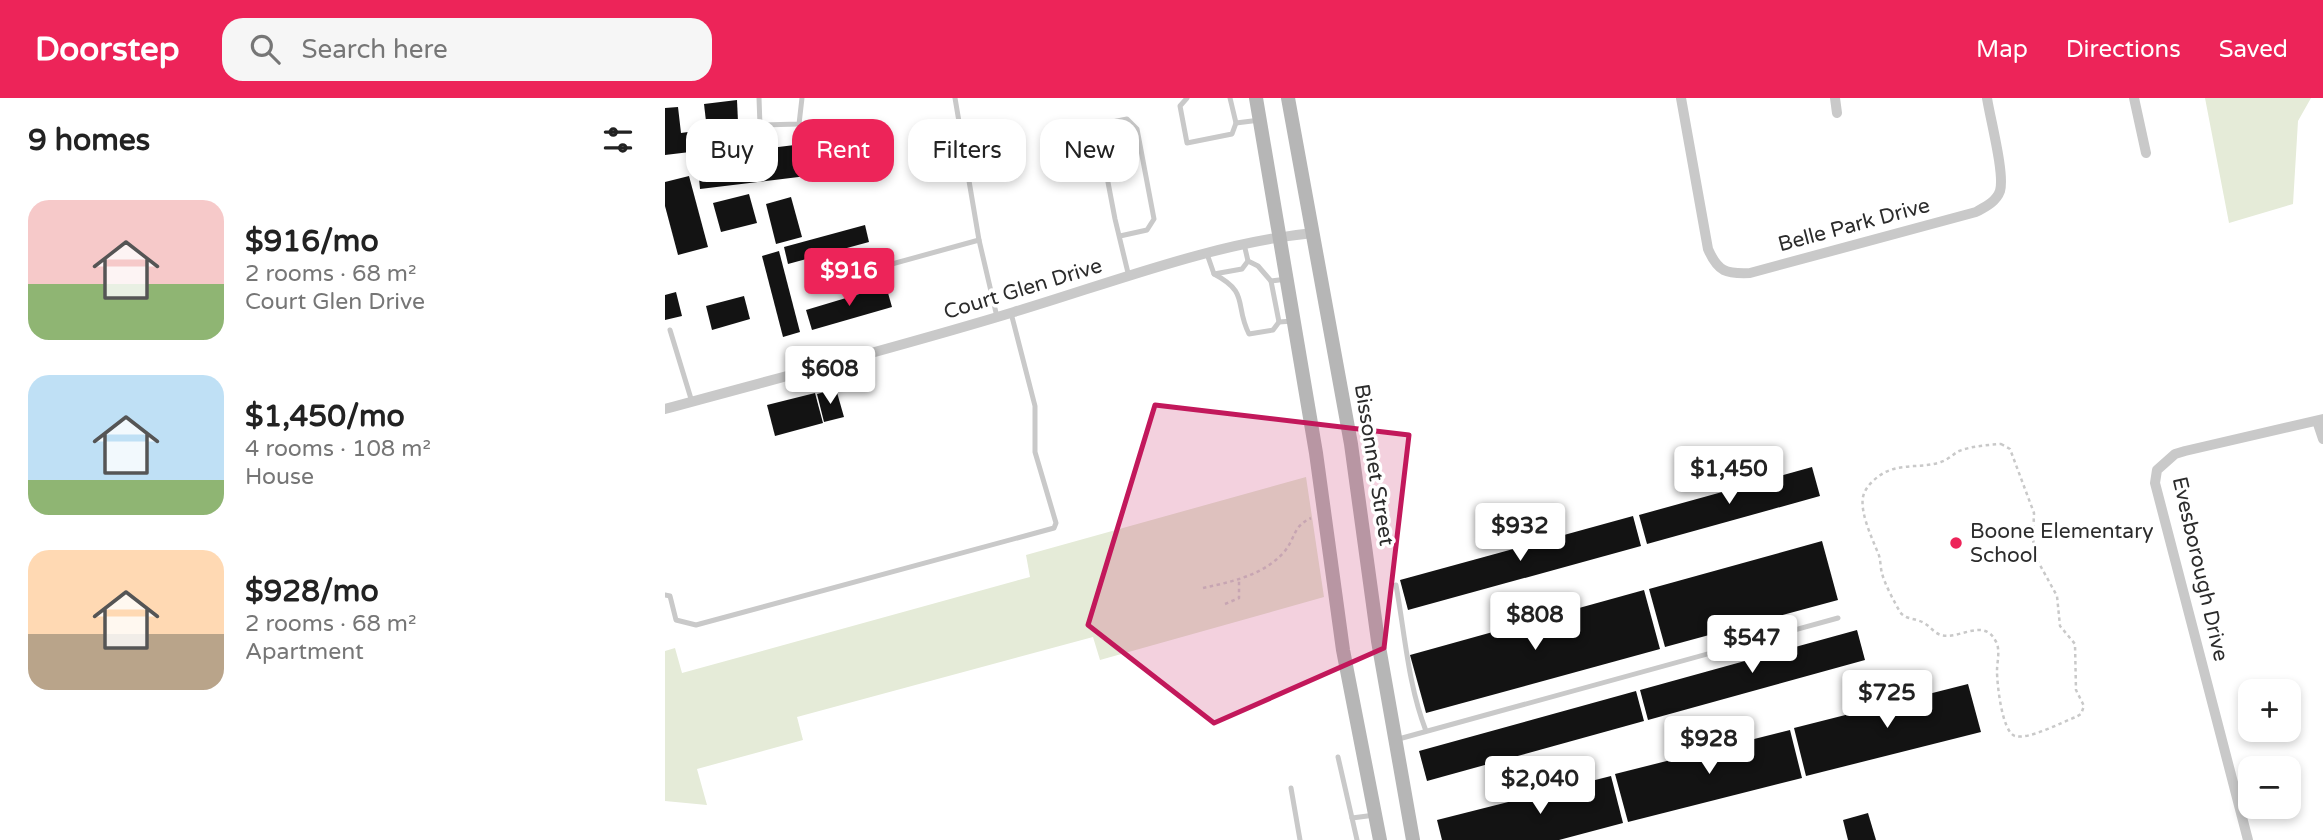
<!DOCTYPE html>
<html lang="en">
<head>
<meta charset="utf-8">
<style>
	body { margin:0; font-family:"Varela Round",sans-serif; background:#f6f6f6; color:#222; height:100vh; display:flex; flex-direction:column; font-size:26px; white-space:nowrap }
	* { box-sizing:border-box; margin:0 }
	p { font-size:23px; color:#767676 }
	.icon { flex:none; width:38px; height:38px; fill:none; stroke:currentColor; stroke-width:2; stroke-linecap:round; stroke-linejoin:round }
	.map { position:relative; flex:1; overflow:hidden }
	.drawer { display:flex; flex-direction:column; background:#fff; width:665px }
	.drawer>* { flex:none }
	.guide { position:absolute; left:21px; top:21px; width:665px; height:63px; display:flex; gap:14px }
	.tools { position:absolute; left:1573px; top:581px; display:grid; gap:14px }
	.tools a { display:grid; place-items:center; width:63px; height:63px; border-radius:14px; background:#fff; box-shadow:0 4px 10px #0003; font-size:35px }
	.price { position:absolute; translate:-50% -60px; padding:0 16px; border-radius:7px; background:#fff; color:#222; font-size:23px; line-height:46px; filter:drop-shadow(0 2px 4px #0008) }
	.price::after { content:''; position:absolute; left:50%; top:42px; width:21px; height:16px; margin-left:-10px; background:inherit; clip-path:polygon(0 0,100% 0,50% 100%) }
	.price.current { background:#ed2459; color:#fff }
	ul { padding:0; list-style:none }
	li { display:flex; align-items:center; gap:21px; height:175px; padding:0 28px }
	li span { display:grid; place-items:center; flex:none; width:196px; height:140px; border-radius:21px; color:#555 }
	li>.icon { margin-inline-start:auto }
	span .icon { width:84px; height:84px; fill:#fffc; stroke-width:1 }
	li b { font-size:30px }
	h2 { display:flex; justify-content:space-between; align-items:center; height:84px; padding:0 28px; font-size:30px }
	.pill { padding:0 24px; border-radius:21px; background:#fff; box-shadow:0 4px 10px #0003; font-size:24px; line-height:63px }
	.pill.current { background:#ed2459; color:#fff }
	header { display:flex; align-items:center; gap:42px; box-sizing:border-box; height:98px; padding:0 35px; background:#ed2459; color:#fff }
	header strong { font-size:33px }
	nav { display:flex; gap:38px; margin-inline-start:auto; font-size:24px }
	.search { width:490px; height:63px; background:#f6f6f6; display:flex; align-items:center; gap:18px; box-sizing:border-box; padding:0 24px; border-radius:21px; color:#767676; font-size:26px }
	main { display:flex; flex:1; min-height:0 }
	.map>svg:first-child { display:block }
	.green { fill:#e5ebd8 }
	.building { fill:#131313 }
	.lines { fill:none; stroke-linecap:round; stroke-linejoin:round }
	.path { stroke:#c9c9c9; stroke-width:2.5; stroke-dasharray:3.5 3.5; stroke-linecap:butt }
	.lane { stroke:#c9c9c9; stroke-width:5 }
	.street { stroke:#c9c9c9; stroke-width:10 }
	.secondary { stroke:#b6b6b6; stroke-width:14 }
	.marked { fill:#c2185b; fill-opacity:0.2; stroke:#c2185b; stroke-width:5; stroke-linejoin:round }
	.poi-dot { fill:#ed2459; stroke:#fff; stroke-width:2.5 }
	.labels { text-anchor:middle; dominant-baseline:central; stroke-width:7; stroke-linejoin:round; paint-order:stroke }
	.street-label { font-size:21px; fill:#2c2c2c; stroke:#fff }
	.poi-label { font-size:21px; fill:#2c2c2c; stroke:#fff; text-anchor:start }
</style>
</head>
<body>
<header>
<strong>Doorstep</strong>
<div class="search"><svg class="icon" aria-label="search" viewBox="0 0 24 24"><circle cx="10" cy="10" r="6"/><path d="M15 15l6 6"/></svg>Search here</div>
<nav><a>Map</a><a>Directions</a><a>Saved</a></nav>
</header>
<main>
<section class="drawer">
<h2>9 homes<svg class="icon" aria-label="filters" viewBox="0 0 24 24"><path d="M4 7h16M4 17h16"/><circle cx="9" cy="7" r="2"/><circle cx="15" cy="17" r="2"/></svg></h2>
<ul>
<li><span style="background:linear-gradient(#f6c9c9 60%,#8fb573 0)"><svg class="icon" aria-label="home" viewBox="0 0 24 24"><path d="M3 11l9-7 9 7M6 9v11h12V9"/></svg></span><div><b>$916/mo</b><p>2 rooms · 68 m²</p><p>Court Glen Drive</p></div></li>
<li><span style="background:linear-gradient(#bfe0f5 75%,#8fb573 0)"><svg class="icon" aria-label="home" viewBox="0 0 24 24"><path d="M3 11l9-7 9 7M6 9v11h12V9"/></svg></span><div><b>$1,450/mo</b><p>4 rooms · 108 m²</p><p>House</p></div></li>
<li><span style="background:linear-gradient(#ffd9b3 60%,#b9a48a 0)"><svg class="icon" aria-label="home" viewBox="0 0 24 24"><path d="M3 11l9-7 9 7M6 9v11h12V9"/></svg></span><div><b>$928/mo</b><p>2 rooms · 68 m²</p><p>Apartment</p></div></li>
</ul>
</section>
<div class="map">
<svg width="1658" height="742" viewBox="0 0 1658 742">
	<rect width="100%" height="100%" fill="#fff"/>
	<g class="green">
		<polygon points="1540,0 1646,0 1633,23 1628,106 1564,125"/>
		<polygon points="641,379 659,499 435,562 428,539 132,619 138,642 32,671 42,707 0,703 0,553 10,550 17,575 365,479 361,457"/>
	</g>
	<g class="building">
		<polygon points="72,2 74,46 44,49 39,6"/>
		<polygon points="13,9 16,35 23,34 25,54 0,57 0,10"/>
		<polygon points="107,31 108,41 91,42 90,32"/>
		<polygon points="146,45 150,77 35,91 32,59"/>
		<polygon points="24,78 43,149 13,157 0,108 0,84"/>
		<polygon points="84,96 92,125 56,134 48,105"/>
		<polygon points="126,99 137,139 111,146 101,106"/>
		<polygon points="200,127 204,144 123,166 119,149"/>
		<polygon points="114,153 135,234 118,239 97,158"/>
		<polygon points="221,188 227,209 147,232 141,212"/>
		<polygon points="11,194 17,218 0,222 0,197"/>
		<polygon points="79,198 85,221 47,232 41,208"/>
		<polygon points="171,291 179,319 159,324 152,296"/>
		<polygon points="150,295 158,325 110,338 102,307"/>
		<polygon points="1147,369 1155,398 982,446 974,417"/>
		<polygon points="968,418 976,448 743,512 735,482"/>
		<polygon points="1157,443 1173,502 1000,549 984,491"/>
		<polygon points="979,492 995,551 761,615 745,557"/>
		<polygon points="1192,532 1200,562 983,622 975,592"/>
		<polygon points="1303,586 1316,634 1141,678 1129,630"/>
		<polygon points="971,593 979,623 762,683 754,653"/>
		<polygon points="1125,632 1137,680 963,724 950,676"/>
		<polygon points="946,678 958,725 894,742 777,742 772,722"/>
		<polygon points="1203,715 1211,742 1183,742 1178,722"/>
	</g>
	<g class="lines">
		<g class="path">
			<path d="M 1336,346 L 1345,351 L 1369,415 L 1368,440 L 1370,458 L 1392,498 L 1395,528 L 1410,546 L 1411,592 L 1419,608 L 1416,616 L 1411,619 C 1397,624 1364,642 1350,638 C 1337,634 1332,586 1332,573 C 1332,563 1336,551 1330,542 C 1318,520 1294,542 1276,537 C 1269,535 1265,528 1259,525 C 1251,520 1241,522 1235,514 C 1230,505 1219,485 1217,475 C 1215,469 1216,461 1213,455 C 1207,440 1195,415 1198,399 C 1200,390 1207,383 1214,378 C 1233,364 1256,371 1276,364 C 1283,362 1288,356 1294,353 C 1307,348 1322,347 1336,346 Z"/>
			<path d="M 538,490 C 566,484 599,477 619,454 C 631,440 627,429 646,420"/>
			<polyline points="560,506 574,500 574,482"/>
		</g>
		<g class="lane">
			<polyline points="94,0 95,27 134,26 137,0"/>
			<polyline points="290,0 314,142 332,219"/>
			<polyline points="522,0 515,8 522,45 567,36 571,25 565,0"/>
			<polyline points="571,25 595,22"/>
			<polyline points="455,138 482,132 489,121 472,31 462,21 442,25 435,30 434,37 450,121 464,179"/>
			<polyline points="579,146 583,163 593,168 606,183 622,181"/>
			<path d="M 542,156 L 549,176 C 585,195 569,206 584,236 L 608,232 L 614,224"/>
			<polyline points="549,176 577,171 583,163"/>
			<polyline points="606,183 614,224 628,223"/>
			<polyline points="147,188 314,142"/>
			<polyline points="5,232 27,304"/>
			<path d="M 731,487 C 740,536 743,587 761,633"/>
			<polyline points="0,497 5,498 11,522 31,527 389,430 391,425 370,354 370,308 346,215"/>
			<polyline points="730,642 1173,520"/>
			<polyline points="673,659 687,720"/>
			<polyline points="626,690 635,742"/>
			<polyline points="692,742 687,720 710,717"/>
		</g>
		<g class="street">
			<path d="M 1016,0 L 1043,151 C 1053,174 1061,176 1085,175 L 1311,114 C 1320,109 1331,104 1335,93 C 1340,76 1325,20 1322,0"/>
			<polyline points="1170,0 1172,15"/>
			<polyline points="1469,0 1481,55"/>
			<path d="M 0,311 C 117,279 234,249 349,214 C 446,185 548,145 648,135"/>
			<polyline points="1652,323 1658,341"/>
			<polyline points="1583,742 1490,385 1492,372 1510,356 1520,353 1658,321"/>
		</g>
		<g class="secondary">
			<polyline points="591,0 651,355 678,552 715,742"/>
			<polyline points="623,0 686,346 713,543 748,742"/>
		</g>
	</g>
	<path class="marked" d="M 490,307 L 744,337 L 719,550 L 549,625 L 423,527 Z"/>
	<circle class="poi-dot" cx="1291" cy="445" r="7"/>
	<g class="labels">
		<g class="street-label">
			<text transform="translate(1189 127) rotate(-15)">Belle Park Drive</text>
			<text transform="translate(358 191) rotate(-17)">Court Glen Drive</text>
			<text transform="translate(709 367) rotate(81)">Bissonnet Street</text>
			<text transform="translate(1535 471) rotate(77)">Evesborough Drive</text>
		</g>
		<g class="poi-label">
			<text x="1305" y="433">Boone Elementary<tspan x="1305" dy="24">School</tspan></text>
		</g>
	</g>
</svg>
<div class="tools">
<a>+</a>
<a>−</a>
</div>
<b class="price current" style="left:184px;top:210px">$916</b>
<b class="price" style="left:165px;top:308px">$608</b>
<b class="price" style="left:1064px;top:408px">$1,450</b>
<b class="price" style="left:855px;top:465px">$932</b>
<b class="price" style="left:870px;top:554px">$808</b>
<b class="price" style="left:1087px;top:577px">$547</b>
<b class="price" style="left:1222px;top:632px">$725</b>
<b class="price" style="left:1044px;top:678px">$928</b>
<b class="price" style="left:875px;top:718px">$2,040</b>
<div class="guide">
<a class="pill">Buy</a>
<a class="pill current">Rent</a>
<a class="pill">Filters</a>
<a class="pill">New</a>
</div>
</div>
</main>
</body>
</html>
